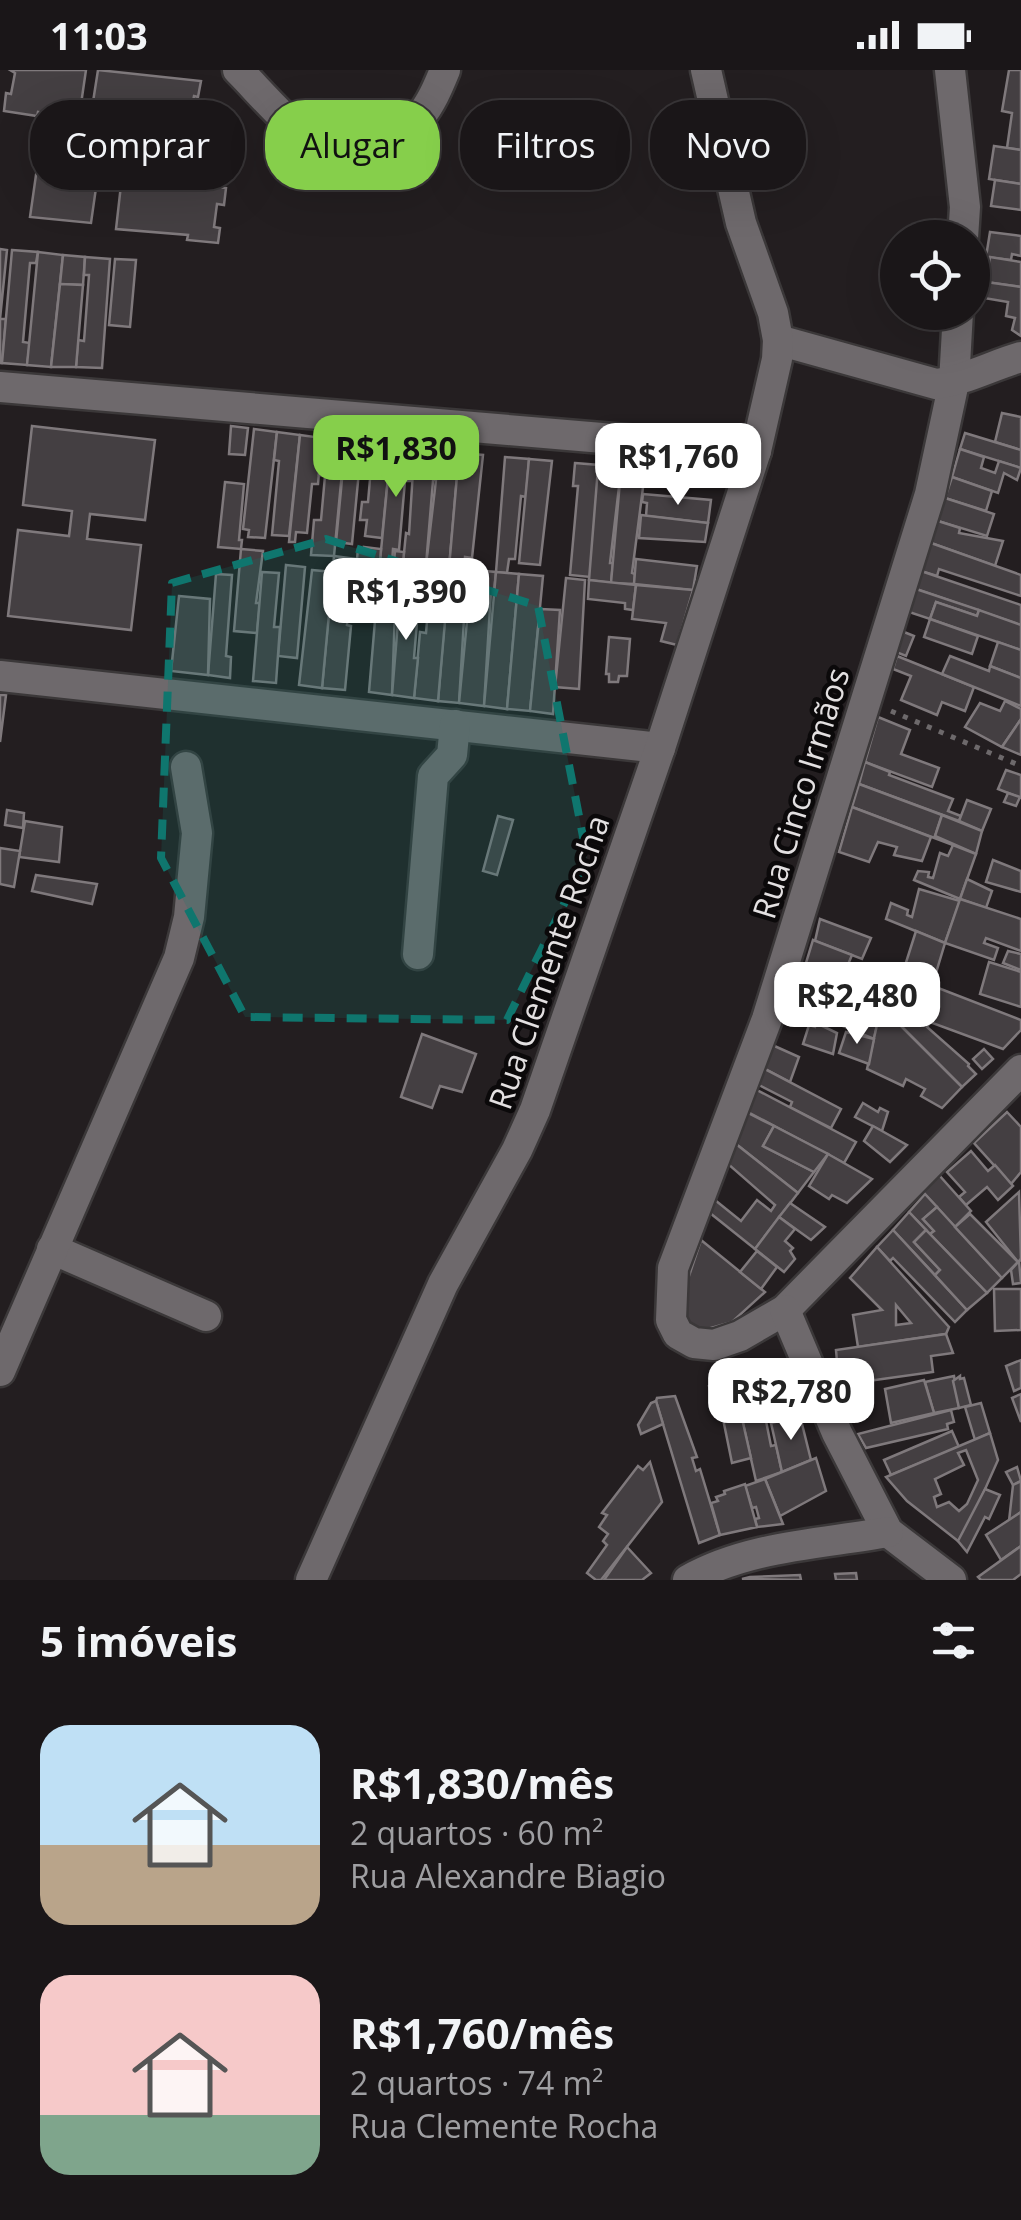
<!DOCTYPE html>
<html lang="pt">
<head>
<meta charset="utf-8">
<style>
	body { margin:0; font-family:"Open Sans",sans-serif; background:#231f21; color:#f1f3f6; height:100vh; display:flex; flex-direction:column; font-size:38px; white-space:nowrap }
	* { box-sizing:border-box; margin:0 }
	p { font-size:32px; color:#9f9fa2 }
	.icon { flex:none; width:55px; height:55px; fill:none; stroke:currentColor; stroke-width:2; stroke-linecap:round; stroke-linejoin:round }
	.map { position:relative; height:1510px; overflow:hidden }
	.details { display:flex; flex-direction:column; background:#1a1618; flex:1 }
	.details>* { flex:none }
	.top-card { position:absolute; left:30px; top:30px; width:962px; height:90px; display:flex; gap:20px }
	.controls { position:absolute; left:880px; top:150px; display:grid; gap:20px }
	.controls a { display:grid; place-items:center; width:110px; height:110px; border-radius:50%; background:#1a1618; box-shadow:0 10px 40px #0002,0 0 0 2px #383537; font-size:50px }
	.price { position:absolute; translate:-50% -85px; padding:0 22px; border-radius:20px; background:#fff; color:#222; font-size:32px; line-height:65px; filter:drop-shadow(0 2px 5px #0008) }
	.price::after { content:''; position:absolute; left:50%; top:60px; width:30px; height:22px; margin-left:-15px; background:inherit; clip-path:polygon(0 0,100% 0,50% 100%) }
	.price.current { background:#86cf4b; color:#111 }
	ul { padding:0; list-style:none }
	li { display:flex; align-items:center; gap:30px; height:250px; padding:0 40px }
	li span { display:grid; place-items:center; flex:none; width:280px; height:200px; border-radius:30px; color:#555 }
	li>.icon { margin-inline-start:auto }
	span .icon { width:120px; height:120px; fill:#fffc; stroke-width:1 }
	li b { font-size:42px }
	h2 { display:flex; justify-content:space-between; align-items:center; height:120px; padding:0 40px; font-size:42px }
	.tag { padding:0 35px; border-radius:40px; background:#1a1618; box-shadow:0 10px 40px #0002,0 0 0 2px #383537; font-size:35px; line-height:90px }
	.tag.current { background:#86cf4b; color:#111 }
	.status { display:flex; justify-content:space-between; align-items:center; height:70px; padding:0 50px; background:#1a1618; direction:ltr }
	.status svg { height:28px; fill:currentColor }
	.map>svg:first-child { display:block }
	.building { fill:#443f42; stroke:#7f797c; stroke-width:2.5; fill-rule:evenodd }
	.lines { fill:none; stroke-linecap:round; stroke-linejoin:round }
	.minor-casing { stroke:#3b3839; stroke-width:35 }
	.path { stroke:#6d696b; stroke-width:5; stroke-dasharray:5 8; stroke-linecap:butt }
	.minor { stroke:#6e696c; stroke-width:30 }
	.marked { fill:#0f766e; fill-opacity:0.2; stroke:#0f766e; stroke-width:8; stroke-dasharray:20 12; stroke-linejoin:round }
	.labels { text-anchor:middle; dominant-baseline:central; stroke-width:9; stroke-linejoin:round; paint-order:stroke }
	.street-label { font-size:32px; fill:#e3e0e1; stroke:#0b090a }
</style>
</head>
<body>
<div class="status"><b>11:03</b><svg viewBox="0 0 49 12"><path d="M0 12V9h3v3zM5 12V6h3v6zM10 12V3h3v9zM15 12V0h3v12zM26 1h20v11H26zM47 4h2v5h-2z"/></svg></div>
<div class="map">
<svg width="1021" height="1510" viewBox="0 0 1021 1510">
	<rect width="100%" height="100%" fill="#231e20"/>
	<g class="building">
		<polygon points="10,0 86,0 79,48 38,42 37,46 4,41 6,23 11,24 15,3"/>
		<polygon points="98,0 201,11 198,27 194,26 190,49 196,50 193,67 163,63 163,59 90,51"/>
		<polygon points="1009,0 1021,0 1021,80 1007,78 1012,43 1002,41"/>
		<polygon points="994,76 1021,80 1021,114 989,109"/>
		<polygon points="38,91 98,104 91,153 30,147"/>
		<polygon points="122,106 194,117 194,114 226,118 224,135 217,134 214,157 220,158 218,173 187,170 188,165 116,159"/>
		<polygon points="995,110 1021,114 1021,140 991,136"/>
		<polygon points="990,162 1021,166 1021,186 1012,184 1011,190 986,187"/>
		<polygon points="0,179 7,180 0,249 6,249 2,293 0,293"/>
		<polygon points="12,180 38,182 36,193 30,193 23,272 30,273 27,295 2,293"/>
		<polygon points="38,182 63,185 51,297 27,295"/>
		<polygon points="63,185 85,187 83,215 60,214"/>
		<polygon points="85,187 110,189 102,298 76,297 78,270 84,271 89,205 84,205"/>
		<polygon points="990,187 1021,192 1021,217 986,212"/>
		<polygon points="115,189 136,190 130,257 109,255"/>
		<polygon points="986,212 1021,217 1021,266 1012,260 1015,248 1006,246 1008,232 984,228"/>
		<polygon points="60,214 83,215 76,297 51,297"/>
		<polygon points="1002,343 1021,347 1021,380 995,372"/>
		<polygon points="32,356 155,370 145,450 90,444 87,469 141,475 131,560 8,546 18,460 69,466 72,441 23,435"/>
		<polygon points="231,356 248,358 245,385 229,384"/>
		<polygon points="254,359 277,362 265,468 248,467 249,460 243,459"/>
		<polygon points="277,362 300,365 289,466 272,465 279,391 274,390"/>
		<polygon points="965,363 1021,380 1021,398 960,379"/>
		<polygon points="300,365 322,368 318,414 312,414 307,463 296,462 295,472 289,472"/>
		<polygon points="322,368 345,371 334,486 311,485 314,450 321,450 325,406 319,405 320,388 338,390 339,379 321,377"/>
		<polygon points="366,374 391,377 382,468 365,466 367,450 360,450 362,432 368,432 370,409 364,408"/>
		<polygon points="391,377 414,379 411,411 405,411 399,480 393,479 392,492 380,491"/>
		<polygon points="960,379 984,387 981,398 995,403 999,391 1021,398 1017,410 1004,403 998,423 952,407"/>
		<polygon points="436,381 459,383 449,498 426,495 436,410 433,410"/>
		<polygon points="459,383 483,385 472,488 465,487 464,499 449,498"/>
		<polygon points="414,385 435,387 426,495 403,493 406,463 409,464"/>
		<polygon points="505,387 529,389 526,427 521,426 515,489 509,489 507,503 496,502"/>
		<polygon points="529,389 552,391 540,495 519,493"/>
		<polygon points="575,393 599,395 590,507 570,505 578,416 573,416"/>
		<polygon points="598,398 621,400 610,493 613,493 611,513 589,510"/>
		<polygon points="343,399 359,401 352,474 336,472"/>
		<polygon points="621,400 645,402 632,503 635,504 634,514 611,513"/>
		<polygon points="952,407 992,421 986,441 945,428"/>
		<polygon points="225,412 244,414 239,470 242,470 241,479 218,477"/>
		<polygon points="643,424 711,430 708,453 646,446 647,433 642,432"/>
		<polygon points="945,428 994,444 987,466 938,451"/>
		<polygon points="641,445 708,453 705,472 639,468"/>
		<polygon points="938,451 960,458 959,463 1003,471 995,496 931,473"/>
		<polygon points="931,473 1021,505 1021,526 939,499 937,506 921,501"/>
		<polygon points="364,477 381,479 380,491 357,489 358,479 364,480"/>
		<polygon points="241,479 263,481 256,533 260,533 257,563 234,561"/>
		<polygon points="395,481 404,482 403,493 394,492"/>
		<polygon points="334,486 357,489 355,505 351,505 347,555 351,556 345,620 322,618"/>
		<polygon points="636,489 697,496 693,520 634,514"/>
		<polygon points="380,491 403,493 399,540 395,540 392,625 369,622"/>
		<polygon points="286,495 305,497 297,588 278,586"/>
		<polygon points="449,498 467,499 459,633 438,631"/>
		<polygon points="312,500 333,502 322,618 299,615"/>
		<polygon points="472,500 496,502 494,521 491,521 484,636 459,633"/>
		<polygon points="921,501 1021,535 1021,555 916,519"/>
		<polygon points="262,502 279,503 274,557 280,557 276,613 253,611"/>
		<polygon points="496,502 519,504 507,639 484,636"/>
		<polygon points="216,504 232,505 226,586 231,587 230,608 208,605"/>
		<polygon points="519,504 543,506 530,641 507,639"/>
		<polygon points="431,505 449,506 438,631 414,628 420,562 426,563"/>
		<polygon points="566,508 585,510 579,619 555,617"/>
		<polygon points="589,510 636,515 633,540 625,539 625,533 588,529"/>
		<polygon points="401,515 420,517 414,588 418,588 414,628 392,625"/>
		<polygon points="636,515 693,520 677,575 661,571 666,553 632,549"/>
		<polygon points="916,519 979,540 977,546 936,532 930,549 909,542"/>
		<polygon points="179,526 210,529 208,605 171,601"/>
		<polygon points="936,532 977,546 979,540 1021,555 1021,580 930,549"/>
		<polygon points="540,539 560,540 553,644 530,641"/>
		<polygon points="930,549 978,566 972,584 924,567"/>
		<polygon points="904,562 914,566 906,586 896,582"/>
		<polygon points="609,567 630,569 627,606 619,606 618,612 609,612 609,604 606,604"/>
		<polygon points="998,572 1021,580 1021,608 990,596"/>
		<polygon points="897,586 974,617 965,641 942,632 937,645 901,630 911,606 893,599"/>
		<polygon points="950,586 989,601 990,596 1021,608 1021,636 942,604"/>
		<polygon points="0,625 6,625 0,672"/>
		<polygon points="1005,631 1021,639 1021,649 1002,677 965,657 980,633 1000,641"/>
		<polygon points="878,647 910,660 901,684 939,698 932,717 865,692"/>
		<polygon points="1021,649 1021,685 1002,677"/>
		<polygon points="865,692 890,702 889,705 953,729 948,741 961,746 959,751 859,714"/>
		<polygon points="1006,700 1021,705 1021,728 998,719"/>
		<polygon points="859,714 942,745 935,766 953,775 852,737"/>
		<polygon points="1008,723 1020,727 1016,736 1004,732"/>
		<polygon points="967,730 991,739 982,761 959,751"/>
		<polygon points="852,737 931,767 922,791 894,785 897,777 878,772 869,792 839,782"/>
		<polygon points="7,740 24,743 23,758 5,755"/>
		<polygon points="942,745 982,761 976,784 935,766"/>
		<polygon points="498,746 513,750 497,805 483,801"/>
		<polygon points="25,751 62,757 59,792 19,787"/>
		<polygon points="953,775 976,784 960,829 914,810 918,801 929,802 928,807 933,808 940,783 948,786"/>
		<polygon points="0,778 20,781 14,817 0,814"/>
		<polygon points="993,790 1021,801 1021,822 986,812"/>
		<polygon points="36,805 97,814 92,834 32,821"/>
		<polygon points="967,809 992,821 986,838 960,829"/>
		<polygon points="919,819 960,831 945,873 886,849 891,833 908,840 907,845 912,847"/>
		<polygon points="960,829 1021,849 1021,881 986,868 984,873 998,878 994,890 945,873"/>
		<polygon points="820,849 871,868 862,889 815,871"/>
		<polygon points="916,861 945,873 932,916 902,905"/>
		<polygon points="813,870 852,885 844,904 806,893"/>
		<polygon points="1008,881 1021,884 1021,900 1003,893"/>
		<polygon points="989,892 1021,902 1021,937 980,924"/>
		<polygon points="902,905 920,911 901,956 871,943 878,923 894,929"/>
		<polygon points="920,911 1021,950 1021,960 1003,979 930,952 927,957 969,994 968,996 976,1004 962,1017 901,956"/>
		<polygon points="847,913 878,924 871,943 840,931"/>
		<polygon points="846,933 879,946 874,969 838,954"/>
		<polygon points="879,946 901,956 962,1017 942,1038 921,1026 925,1019 906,1009 903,1016 867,999"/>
		<polygon points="816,953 837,963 833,984 803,974 809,955 815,957"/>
		<polygon points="846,962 874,969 869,994 839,983"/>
		<polygon points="422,964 476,984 462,1022 440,1016 432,1038 401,1027"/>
		<polygon points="770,974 799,987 790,1012 761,997"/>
		<polygon points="984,979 993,989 982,999 973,989"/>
		<polygon points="761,997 841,1039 831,1058 790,1037 792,1032 755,1013"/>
		<polygon points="755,1019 856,1072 844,1093 746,1041"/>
		<polygon points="863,1033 878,1042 880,1038 888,1042 882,1061 855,1047"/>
		<polygon points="1007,1042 1021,1057 1021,1102 1011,1114 974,1073"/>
		<polygon points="748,1043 774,1056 763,1076 814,1102 798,1123 736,1074"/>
		<polygon points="774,1056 828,1084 814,1102 763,1076"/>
		<polygon points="873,1056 907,1075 890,1092 864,1071"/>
		<polygon points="736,1074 798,1123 755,1179 710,1143 715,1130 741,1151 757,1130 771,1141 775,1135 728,1094"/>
		<polygon points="971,1081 988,1101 995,1095 1013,1116 998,1130 987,1117 966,1135 959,1127 965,1122 947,1102"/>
		<polygon points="828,1084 872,1109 847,1133 832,1125 829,1129 809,1116"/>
		<polygon points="939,1105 971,1141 955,1157 922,1121"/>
		<polygon points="1019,1122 1021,1190 1018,1192 986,1152"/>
		<polygon points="925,1124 937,1137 923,1149 934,1161 930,1164 909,1142"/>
		<polygon points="790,1133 825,1157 811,1170 779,1147"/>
		<polygon points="937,1137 1002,1208 987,1223 930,1164 934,1161 923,1149"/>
		<polygon points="909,1142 926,1160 914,1172 940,1200 935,1205 893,1160"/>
		<polygon points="970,1144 1018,1192 1002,1208 955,1157"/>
		<polygon points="779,1147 795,1159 785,1171 793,1178 790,1181 795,1189 784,1202 755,1179"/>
		<polygon points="893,1160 967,1240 955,1252 893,1188 890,1191 877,1177"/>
		<polygon points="926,1160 987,1223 967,1240 935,1205 940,1200 914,1172"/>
		<polygon points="701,1170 765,1222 732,1252 704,1260 689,1257 681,1230"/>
		<path d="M 877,1177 L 949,1257 L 946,1264 L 858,1277 L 853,1245 L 882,1240 L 850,1208 ZM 896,1235 L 911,1253 L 896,1255 Z"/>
		<polygon points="757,1181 777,1197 761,1219 740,1202"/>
		<polygon points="1019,1191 1021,1213 1013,1214 1011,1200"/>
		<polygon points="994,1219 1021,1219 1021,1260 995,1261"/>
		<polygon points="946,1264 953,1283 931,1286 933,1302 839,1315 836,1280"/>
		<polygon points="1021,1290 1021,1318 1014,1321 1006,1296"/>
		<polygon points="773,1298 789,1298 798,1347 771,1353 760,1301"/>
		<polygon points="760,1301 767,1335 763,1336 771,1376 776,1375 782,1402 756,1411 733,1309"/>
		<polygon points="954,1306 959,1338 934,1343 925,1312"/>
		<polygon points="960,1306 960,1309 964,1308 971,1335 959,1338 953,1311"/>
		<polygon points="733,1309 751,1388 732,1393 721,1339 715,1340 709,1316"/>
		<polygon points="924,1310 934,1343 891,1353 885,1319"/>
		<polygon points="1021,1324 1021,1352 1012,1328"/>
		<polygon points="675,1326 697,1387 692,1388 696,1401 700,1399 720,1465 699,1473 656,1331 657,1328"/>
		<polygon points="656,1331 663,1354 641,1364 638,1355 651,1333"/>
		<polygon points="981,1333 990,1363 975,1370 965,1337"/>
		<polygon points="951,1340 954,1352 947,1354 948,1359 866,1378 858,1364"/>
		<polygon points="800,1346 811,1390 782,1402 771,1353"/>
		<polygon points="952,1361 959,1377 891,1405 884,1390"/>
		<path d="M 990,1363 L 998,1390 L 966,1462 L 958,1471 L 907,1431 L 886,1407 ZM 966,1380 L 978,1410 L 967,1434 L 959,1441 L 949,1432 L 937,1437 L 934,1427 L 941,1424 L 935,1409 L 964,1395 L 958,1383 Z"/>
		<polygon points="816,1388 826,1421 780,1446 765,1409"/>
		<polygon points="650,1392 662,1432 601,1510 596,1510 587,1503 607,1475 603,1471 608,1464 599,1457 607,1445 602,1443 638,1396 643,1400"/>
		<polygon points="1017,1397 1021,1411 1013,1415 1006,1402"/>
		<polygon points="765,1409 783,1454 757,1457 755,1449 759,1448 756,1437 752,1438 745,1416"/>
		<polygon points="1021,1411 1021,1442 1009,1451 1013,1415"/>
		<polygon points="745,1414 757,1457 720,1465 711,1433 718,1431 716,1427 725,1424 724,1421"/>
		<polygon points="985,1419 1000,1425 989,1449 985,1447 967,1482 958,1471"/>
		<polygon points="1021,1442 1021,1476 1001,1490 986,1465"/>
		<polygon points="1021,1476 1021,1504 1013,1510 981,1510 978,1507"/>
		<polygon points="627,1477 651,1503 642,1510 604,1510"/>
		<polygon points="856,1503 857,1510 836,1510 835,1504"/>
		<polygon points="800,1505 801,1510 742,1509 750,1507"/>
	</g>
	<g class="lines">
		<g class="minor-casing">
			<g id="minor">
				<path d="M 238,0 C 259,21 287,55 312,70 C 345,89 396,77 419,48 C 431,34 438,17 445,0"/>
				<polyline points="950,0 965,137 963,168"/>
				<polyline points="958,242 954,312 930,424 767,949 673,1198 671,1250 678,1264 694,1273 714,1275 740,1266 785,1240 1021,1000"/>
				<path d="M 778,270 L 936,314 C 963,311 993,295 1021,287"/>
				<polyline points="0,317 756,381"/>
				<polyline points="0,606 660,678"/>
				<polyline points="418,884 433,706 452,685 455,655"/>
				<polyline points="52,1179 206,1246"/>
				<polyline points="785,1240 837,1363 888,1462 951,1510"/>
				<polyline points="0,1301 179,888 189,847 197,763 186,697"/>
				<polyline points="311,1510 443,1214 517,1080 535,1040 660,678 756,381 777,289 778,270 773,243 741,153 706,0"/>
				<path d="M 688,1510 C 748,1476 821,1474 888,1462"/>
			</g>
		</g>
		<polyline class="path" points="891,641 1021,696"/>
		<use href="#minor" class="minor"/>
	</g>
	<path class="marked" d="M 326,469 L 538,536 L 587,787 L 507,950 L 245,947 L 161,788 L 172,513 Z"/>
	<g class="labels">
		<g class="street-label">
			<text transform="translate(800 723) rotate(-73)">Rua Cinco Irmãos</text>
			<text transform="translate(548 892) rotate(-71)">Rua Clemente Rocha</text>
		</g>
	</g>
</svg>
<div class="controls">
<a><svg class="icon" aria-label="locate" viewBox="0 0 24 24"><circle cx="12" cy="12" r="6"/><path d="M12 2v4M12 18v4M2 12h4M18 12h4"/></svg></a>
</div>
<b class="price current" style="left:396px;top:430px">R$1,830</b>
<b class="price" style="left:678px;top:438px">R$1,760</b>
<b class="price" style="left:406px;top:573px">R$1,390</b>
<b class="price" style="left:857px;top:977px">R$2,480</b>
<b class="price" style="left:791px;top:1373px">R$2,780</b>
<div class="top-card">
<a class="tag">Comprar</a>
<a class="tag current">Alugar</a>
<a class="tag">Filtros</a>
<a class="tag">Novo</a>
</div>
</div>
<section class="details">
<h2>5 imóveis<svg class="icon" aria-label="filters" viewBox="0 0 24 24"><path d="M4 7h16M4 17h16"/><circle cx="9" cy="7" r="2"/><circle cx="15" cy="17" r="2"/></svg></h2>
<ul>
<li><span style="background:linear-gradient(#bfe0f5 60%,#b9a48a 0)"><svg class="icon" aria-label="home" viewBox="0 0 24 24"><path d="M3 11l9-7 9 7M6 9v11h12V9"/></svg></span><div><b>R$1,830/mês</b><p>2 quartos · 60 m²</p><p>Rua Alexandre Biagio</p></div></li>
<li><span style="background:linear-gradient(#f6c9c9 70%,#7fa58c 0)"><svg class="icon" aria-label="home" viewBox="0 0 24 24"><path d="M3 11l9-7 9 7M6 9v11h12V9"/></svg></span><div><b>R$1,760/mês</b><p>2 quartos · 74 m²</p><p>Rua Clemente Rocha</p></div></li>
</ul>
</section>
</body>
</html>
